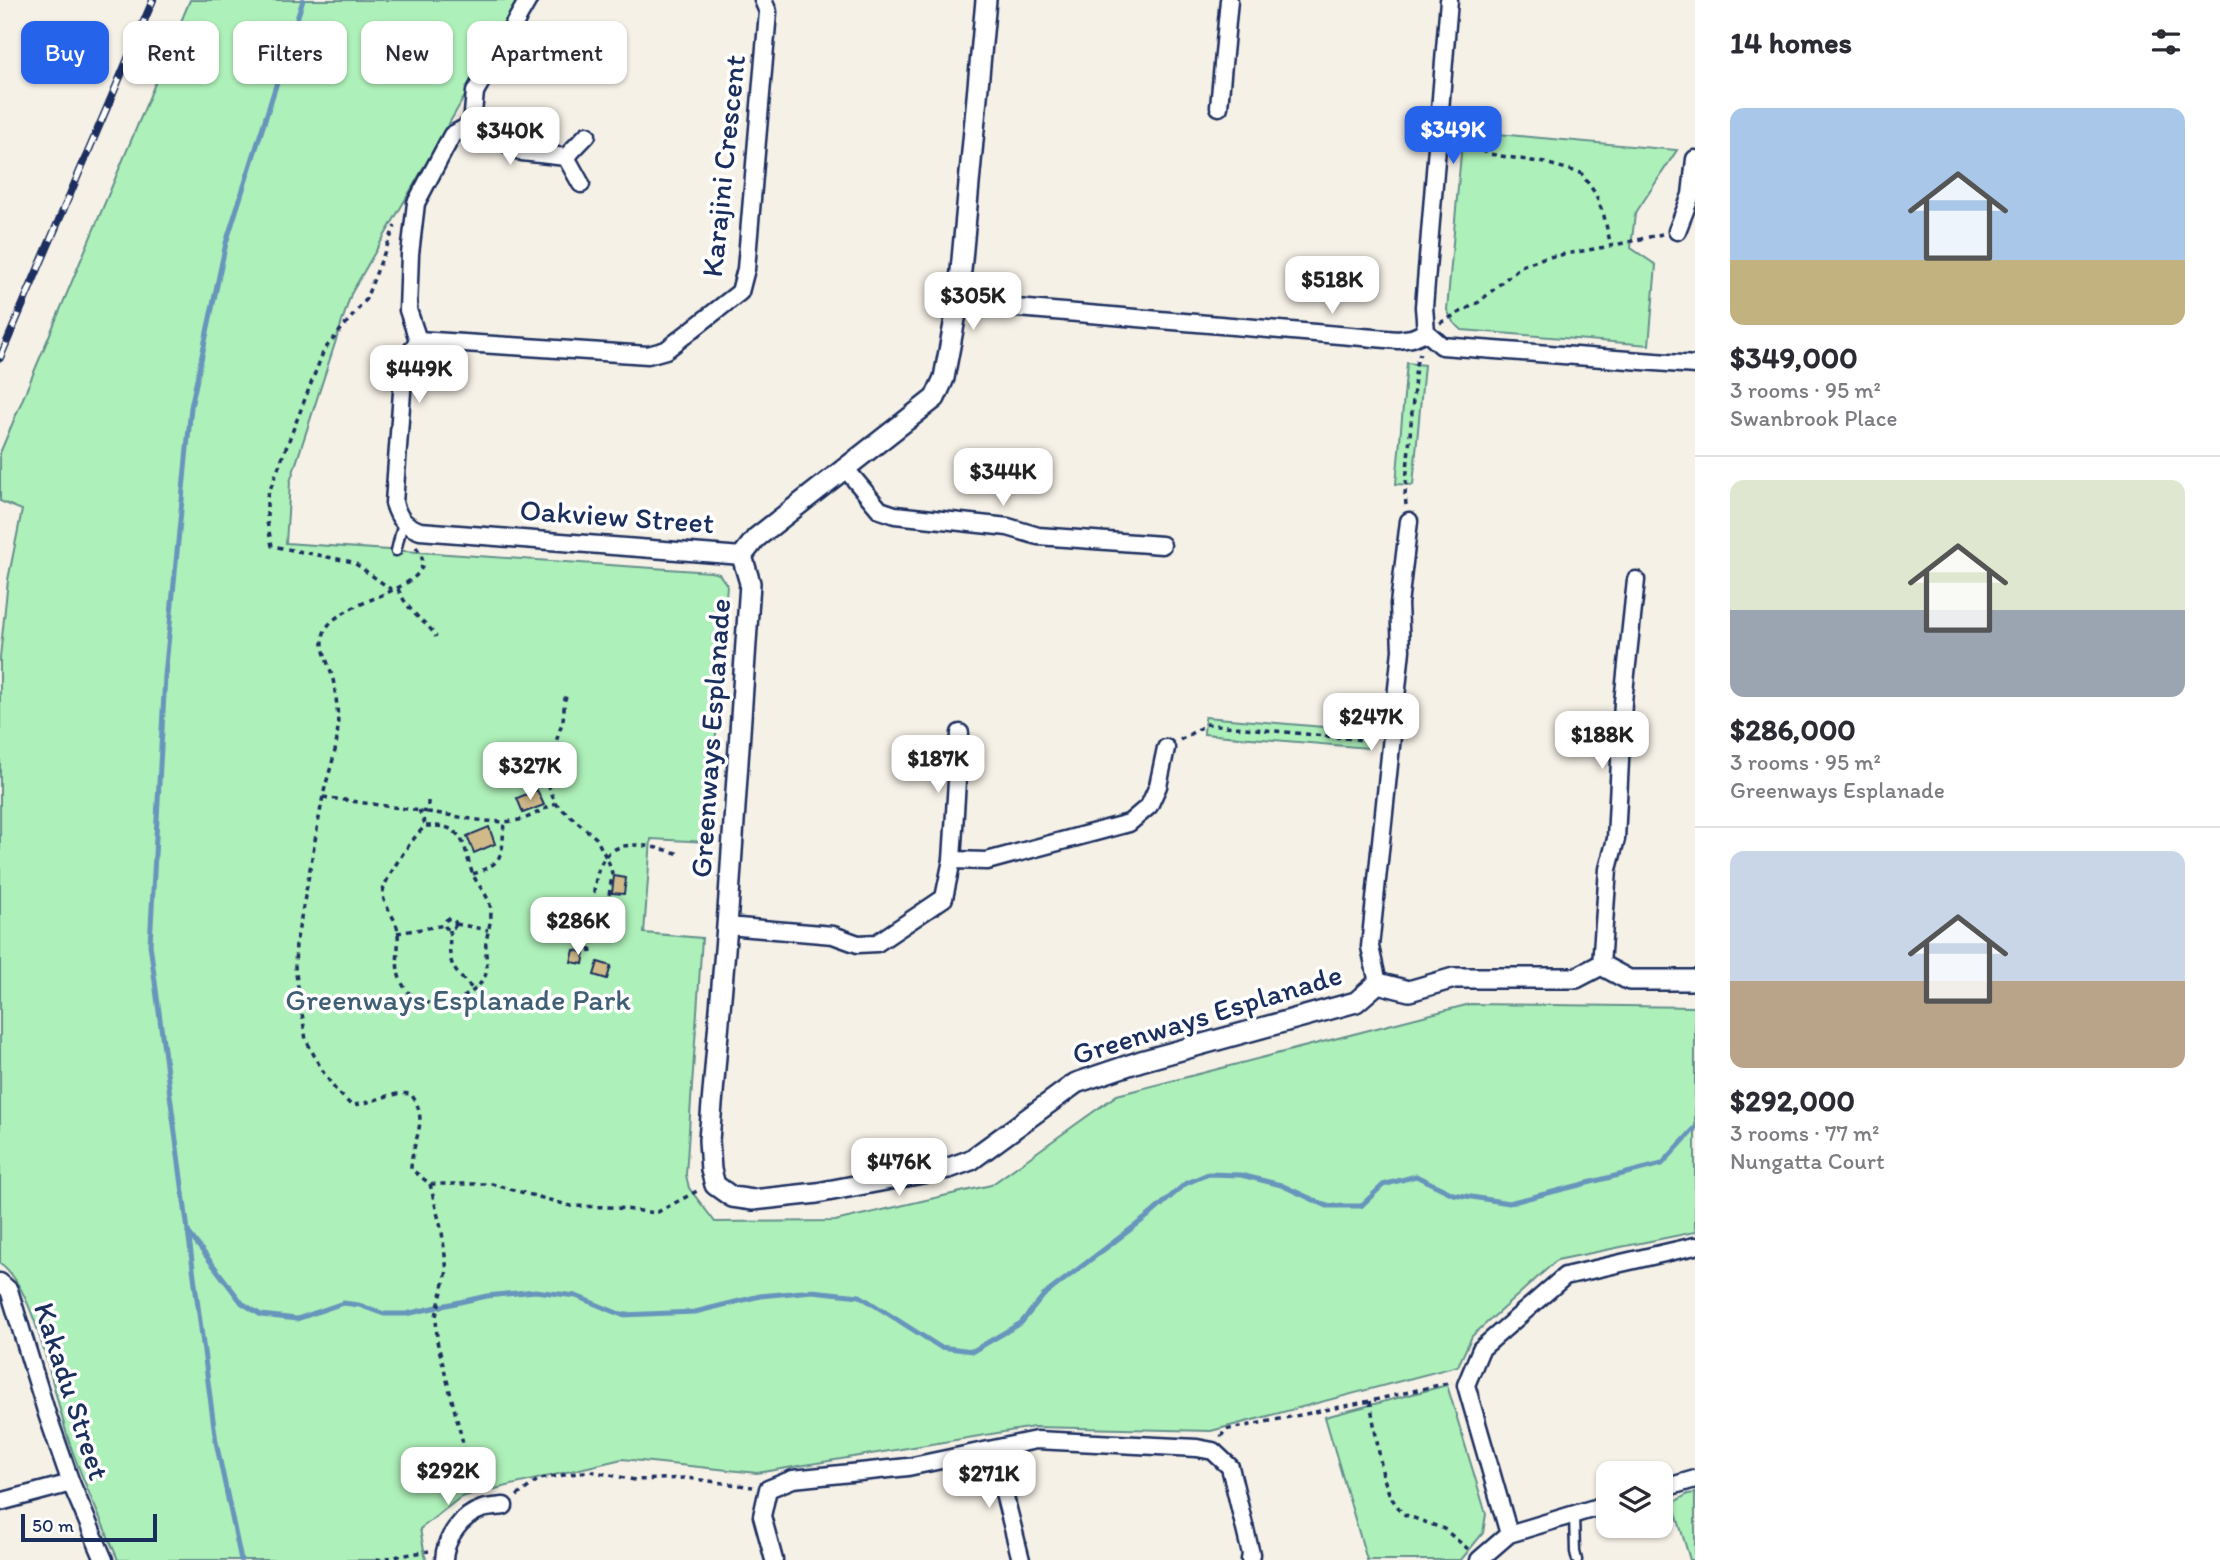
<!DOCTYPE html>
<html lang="en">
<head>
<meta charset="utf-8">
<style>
	body { margin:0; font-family:Itim,sans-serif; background:#f7f7f7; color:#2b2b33; height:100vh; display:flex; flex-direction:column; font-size:26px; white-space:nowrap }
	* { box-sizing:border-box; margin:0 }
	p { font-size:23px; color:#7c7c81 }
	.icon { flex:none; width:38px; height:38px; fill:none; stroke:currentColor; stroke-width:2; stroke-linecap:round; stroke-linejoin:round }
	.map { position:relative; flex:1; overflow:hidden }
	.drawer { display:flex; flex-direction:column; background:#fff; width:525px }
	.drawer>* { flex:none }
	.banner { position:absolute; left:21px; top:21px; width:665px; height:63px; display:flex; gap:14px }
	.controls { position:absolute; left:1596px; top:1461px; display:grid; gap:14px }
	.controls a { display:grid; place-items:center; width:77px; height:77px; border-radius:14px; background:#fff; box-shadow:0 2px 5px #0004; font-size:35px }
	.scale { position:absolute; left:21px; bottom:18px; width:136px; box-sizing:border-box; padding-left:7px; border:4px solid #1b2f5e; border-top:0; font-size:19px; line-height:24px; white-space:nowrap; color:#1b2f5e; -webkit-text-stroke:5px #fff; paint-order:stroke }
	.price { position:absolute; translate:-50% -60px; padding:0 16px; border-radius:14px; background:#fff; color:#222; font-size:23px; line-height:46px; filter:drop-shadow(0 2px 4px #0008) }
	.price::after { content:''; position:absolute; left:50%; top:42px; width:21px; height:16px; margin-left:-10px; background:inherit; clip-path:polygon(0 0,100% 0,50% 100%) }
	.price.active { background:#2563eb; color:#fff }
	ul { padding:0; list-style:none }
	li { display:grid; align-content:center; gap:14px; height:371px; padding:0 35px }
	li+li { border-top:2px solid #e1e1e2 }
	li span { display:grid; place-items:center; height:217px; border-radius:14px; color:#555 }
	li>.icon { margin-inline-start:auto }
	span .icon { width:126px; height:126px; fill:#fffc; stroke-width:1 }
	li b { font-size:30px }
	h2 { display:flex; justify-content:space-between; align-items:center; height:84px; padding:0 35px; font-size:30px }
	.tag { padding:0 24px; border-radius:14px; background:#fff; box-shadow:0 2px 5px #0004; font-size:24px; line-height:63px }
	.tag.active { background:#2563eb; color:#fff }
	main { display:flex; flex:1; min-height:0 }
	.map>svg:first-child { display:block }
	.green { fill:#aef0b9; stroke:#64908c; stroke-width:2 }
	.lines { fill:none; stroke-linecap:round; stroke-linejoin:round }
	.stream { stroke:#6795bc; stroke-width:5 }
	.building { fill:#d1ba89; stroke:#1b2f5e; stroke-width:2 }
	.service-casing { stroke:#1b2f5e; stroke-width:13 }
	.minor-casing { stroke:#1b2f5e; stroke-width:21 }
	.tertiary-casing { stroke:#1b2f5e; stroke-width:24 }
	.path { stroke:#1b2f5e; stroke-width:3.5; stroke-dasharray:5 5; stroke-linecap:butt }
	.service { stroke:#fff; stroke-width:8 }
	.minor { stroke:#fff; stroke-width:16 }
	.tertiary { stroke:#fff; stroke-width:19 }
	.rail-casing { stroke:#1b2f5e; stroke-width:8 }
	.rail { stroke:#fff; stroke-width:5; stroke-dasharray:16; stroke-linecap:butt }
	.labels { text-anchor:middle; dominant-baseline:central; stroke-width:7; stroke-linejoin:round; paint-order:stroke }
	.street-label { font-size:30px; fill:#1b2f5e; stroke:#fff }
	.park-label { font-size:30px; fill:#405f75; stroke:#fff }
</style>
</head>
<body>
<main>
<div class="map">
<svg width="1695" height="1560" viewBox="0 0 1695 1560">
	<rect width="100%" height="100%" fill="#f6f1e7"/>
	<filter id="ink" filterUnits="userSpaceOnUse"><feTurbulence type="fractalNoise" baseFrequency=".0143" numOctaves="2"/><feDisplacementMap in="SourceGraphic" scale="14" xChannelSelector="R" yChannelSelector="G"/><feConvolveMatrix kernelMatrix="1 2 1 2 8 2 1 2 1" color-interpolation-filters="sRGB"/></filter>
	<g filter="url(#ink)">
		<g class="green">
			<path d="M 190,0 L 520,0 L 351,294 L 290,482 L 286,543 L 711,572 L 719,574 L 727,585 L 708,842 L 651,839 L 644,933 L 702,938 L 686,1175 L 689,1188 L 715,1222 L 835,1221 L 991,1185 L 1117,1095 L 1470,1004 L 1695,1007 L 1695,1232 L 1557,1260 L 1472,1336 L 1458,1366 L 1211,1431 L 1034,1427 L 757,1473 L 622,1459 L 461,1497 L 420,1529 L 426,1560 L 118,1560 C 102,1521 82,1481 69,1441 C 54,1397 36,1288 0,1263 L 0,657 L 8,580 L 22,510 L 0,501 L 0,453 Z"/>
			<polygon points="1463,131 1677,150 1635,214 1631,248 1656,265 1649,345 1462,330 1453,322 1447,310"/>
			<polygon points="1407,363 1424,365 1413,485 1396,484"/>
			<polygon points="1205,717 1370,731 1368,748 1204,734"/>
			<polygon points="1447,1385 1486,1514 1483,1533 1461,1560 1367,1560 1325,1417"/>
			<polygon points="1695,1493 1695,1560 1690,1560 1673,1503 1688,1494"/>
		</g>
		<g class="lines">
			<g class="stream">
				<polyline points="188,1232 242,1303 261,1315 297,1319 343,1303 359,1305 384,1314 406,1314 487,1296 535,1291 576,1296 622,1315 695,1312 760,1296 812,1291 860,1296 940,1347 973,1351 1021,1323 1044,1295 1152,1213 1185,1184 1208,1174 1241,1175 1281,1185 1327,1206 1361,1206 1383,1185 1416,1176 1453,1194 1509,1203 1662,1164 1695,1128"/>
				<polyline points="241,1560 216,1442 150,944 165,676 191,407 226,243 303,0"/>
			</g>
		</g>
		<g class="building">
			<polygon points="537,790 544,805 523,813 517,798"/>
			<polygon points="489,827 495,844 474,853 467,836"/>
			<polygon points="614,876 626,878 624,894 612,893"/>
			<polygon points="574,950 585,953 583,964 571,962"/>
			<polygon points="598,962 611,966 607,979 594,975"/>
		</g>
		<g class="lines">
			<g class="service-casing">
				<g id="service">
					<polyline points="396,551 403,522"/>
					<polyline points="1574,1514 1575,1552 1577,1560"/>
				</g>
			</g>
			<g class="minor-casing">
				<g id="minor">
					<path d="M 528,0 L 475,92 L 472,124 L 452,135 L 416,203 L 410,254 L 408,310 L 418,340 L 404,364 L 394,503 C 399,519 404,525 420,531 L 742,556"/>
					<polyline points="1219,107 1229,0"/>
					<polyline points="472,124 522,152 566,157"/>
					<polyline points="581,184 566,157 587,135"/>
					<polyline points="1677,231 1691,195 1695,159"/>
					<polyline points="958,303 1398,340 1412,338 1426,332 1442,346 1695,365"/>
					<polyline points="1426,332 1424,307 1449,0"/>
					<polyline points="418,340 648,355 666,350 740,292 746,269 768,12 763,0"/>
					<polyline points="845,468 880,510 895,515 1008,527 1038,536 1162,545"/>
					<polyline points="952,860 987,861 1129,823 1149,806 1158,786 1166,748"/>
					<polyline points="727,926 833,935 858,944 877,943 944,898 952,860 960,733"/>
					<polyline points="1601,965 1608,869 1616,839 1623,702 1636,580"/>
					<polyline points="1378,983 1370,947 1401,650 1399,604 1409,521"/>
					<polyline points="0,1282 9,1290 47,1414 71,1483 104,1560"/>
					<polyline points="993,1450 1021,1560"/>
					<polyline points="1661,1489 1695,1479"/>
					<polyline points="0,1502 71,1483"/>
					<polyline points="1509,1534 1466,1385 1481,1349 1565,1276 1695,1246"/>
					<path d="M 444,1560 C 445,1538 461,1516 482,1509 C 489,1507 497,1507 504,1506"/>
					<polyline points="774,1560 762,1516 768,1489 793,1479 908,1467 1036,1440 1197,1448 1213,1451 1230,1467 1251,1554 1250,1560"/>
					<polyline points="1479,1560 1509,1534 1608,1504"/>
				</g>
			</g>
			<g class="tertiary-casing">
				<polyline id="tertiary" points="986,0 958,303 944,378 935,398 756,538 742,556 750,583 727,926 709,1140 711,1170 715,1185 732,1197 753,1200 817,1193 949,1168 971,1160 1076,1083 1141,1061 1356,1002 1378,983 1409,991 1454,978 1576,978 1601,965 1629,980 1695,980"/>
			</g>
			<g class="path">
				<polyline points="1455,137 1489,154 1545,163 1581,173 1595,193 1604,216 1611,246 1662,234"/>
				<polyline points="1440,323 1479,302 1521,266 1543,258 1611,246"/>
				<polyline points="1406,505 1405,495 1416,364 1420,353"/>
				<path d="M 416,547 C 451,590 335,597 324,633 C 319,651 332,668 334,685 C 337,702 339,721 337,738 C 335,758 327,777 323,796 C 314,845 306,894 296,943 L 295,967 L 306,1040 L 323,1072 L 335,1089 L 351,1105 C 372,1104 390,1091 411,1094 C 431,1122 411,1140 411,1169 L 430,1184 L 492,1184 L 571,1206 L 610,1207 L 656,1213 L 699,1190"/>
				<path d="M 398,589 C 402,598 408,607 415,614 C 423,623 431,627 436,637"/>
				<polyline points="392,590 353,562 272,546 267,522 267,497 324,350 365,301 395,226"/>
				<polyline points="567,699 565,698 563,720 554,748 549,787 555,803 596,838 611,867 612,875 609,896 599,906 593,907"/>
				<polyline points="1180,740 1207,724 1374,741"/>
				<polyline points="323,797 428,812"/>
				<path d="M 428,801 L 428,812 C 456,815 499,828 526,818 C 536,814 546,808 555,803"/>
				<polyline points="419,810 426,826"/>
				<path d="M 426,826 C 436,826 448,825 456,833 C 466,841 467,860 472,872 C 476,884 487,893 490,905 C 493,917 488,930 486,942 C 485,951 487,960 487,969 C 485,987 460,1002 444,1004 C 431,1005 418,1002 409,993 C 389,971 402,952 397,927 C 394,915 382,904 383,892 C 383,881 415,833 426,826 Z"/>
				<path d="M 473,874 C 506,863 502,852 504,821"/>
				<circle cx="450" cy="924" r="5.5"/>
				<polyline points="456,924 488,930"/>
				<path d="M 450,930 C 449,962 448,966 473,989"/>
				<polyline points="397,933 445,925"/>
				<path d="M 591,953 C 588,939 593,924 593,910 C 594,841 620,836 680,854"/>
				<polyline points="430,1184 442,1232 447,1271 436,1316 437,1341 476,1494"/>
				<polyline points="1370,1401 1383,1476 1390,1496 1403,1514 1444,1529 1468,1549"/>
				<polyline points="1221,1437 1225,1430 1370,1401 1452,1382"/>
				<polyline points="517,1496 539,1479 590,1471 635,1480 687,1478 753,1487"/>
				<polyline points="376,1560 429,1551"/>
			</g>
			<use href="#service" class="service"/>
			<use href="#minor" class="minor"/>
			<use href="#tertiary" class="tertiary"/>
			<g class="rail-casing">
				<polyline id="rail" points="0,358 153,0"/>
			</g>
			<use href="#rail" class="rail"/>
		</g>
	</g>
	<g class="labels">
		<g class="street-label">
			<text transform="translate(723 166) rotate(-84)">Karajini Crescent</text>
			<text transform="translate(617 516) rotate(4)">Oakview Street</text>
			<text transform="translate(710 738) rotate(-86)">Greenways Esplanade</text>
			<text transform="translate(1207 1014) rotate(-17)">Greenways Esplanade</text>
			<text transform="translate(72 1391) rotate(72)">Kakadu Street</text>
		</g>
		<g class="park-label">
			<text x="458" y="999">Greenways Esplanade Park</text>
		</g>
	</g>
</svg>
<div class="controls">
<a><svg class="icon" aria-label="layers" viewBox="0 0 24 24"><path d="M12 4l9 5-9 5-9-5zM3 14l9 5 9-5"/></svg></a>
</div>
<div class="scale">50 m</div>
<b class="price active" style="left:1453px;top:166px">$349K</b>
<b class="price" style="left:510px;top:167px">$340K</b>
<b class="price" style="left:1332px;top:316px">$518K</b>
<b class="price" style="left:973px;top:332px">$305K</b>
<b class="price" style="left:419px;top:405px">$449K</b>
<b class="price" style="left:1003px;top:508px">$344K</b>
<b class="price" style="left:1371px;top:753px">$247K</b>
<b class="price" style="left:1602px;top:771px">$188K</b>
<b class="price" style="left:938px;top:795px">$187K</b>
<b class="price" style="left:530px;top:802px">$327K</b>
<b class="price" style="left:578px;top:957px">$286K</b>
<b class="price" style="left:899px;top:1198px">$476K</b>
<b class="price" style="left:448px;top:1507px">$292K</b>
<b class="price" style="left:989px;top:1510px">$271K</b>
<div class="banner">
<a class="tag active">Buy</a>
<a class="tag">Rent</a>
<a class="tag">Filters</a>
<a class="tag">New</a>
<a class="tag">Apartment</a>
</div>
</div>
<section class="drawer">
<h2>14 homes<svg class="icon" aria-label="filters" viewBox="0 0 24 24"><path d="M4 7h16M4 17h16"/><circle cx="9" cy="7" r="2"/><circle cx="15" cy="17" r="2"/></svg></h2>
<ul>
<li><span style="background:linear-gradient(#a9c7e8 70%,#c2b280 0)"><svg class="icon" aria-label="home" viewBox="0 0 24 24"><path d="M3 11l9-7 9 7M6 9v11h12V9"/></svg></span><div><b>$349,000</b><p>3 rooms · 95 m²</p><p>Swanbrook Place</p></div></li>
<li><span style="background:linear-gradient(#dfe7d0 60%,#9aa5b1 0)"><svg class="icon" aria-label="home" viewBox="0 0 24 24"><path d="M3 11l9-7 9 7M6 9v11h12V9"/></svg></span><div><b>$286,000</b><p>3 rooms · 95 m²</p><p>Greenways Esplanade</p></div></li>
<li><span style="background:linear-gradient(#c9d6e8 60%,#b9a48a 0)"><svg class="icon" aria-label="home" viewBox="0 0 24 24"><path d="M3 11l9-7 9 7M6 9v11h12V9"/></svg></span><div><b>$292,000</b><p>3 rooms · 77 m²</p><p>Nungatta Court</p></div></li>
</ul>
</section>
</main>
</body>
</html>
